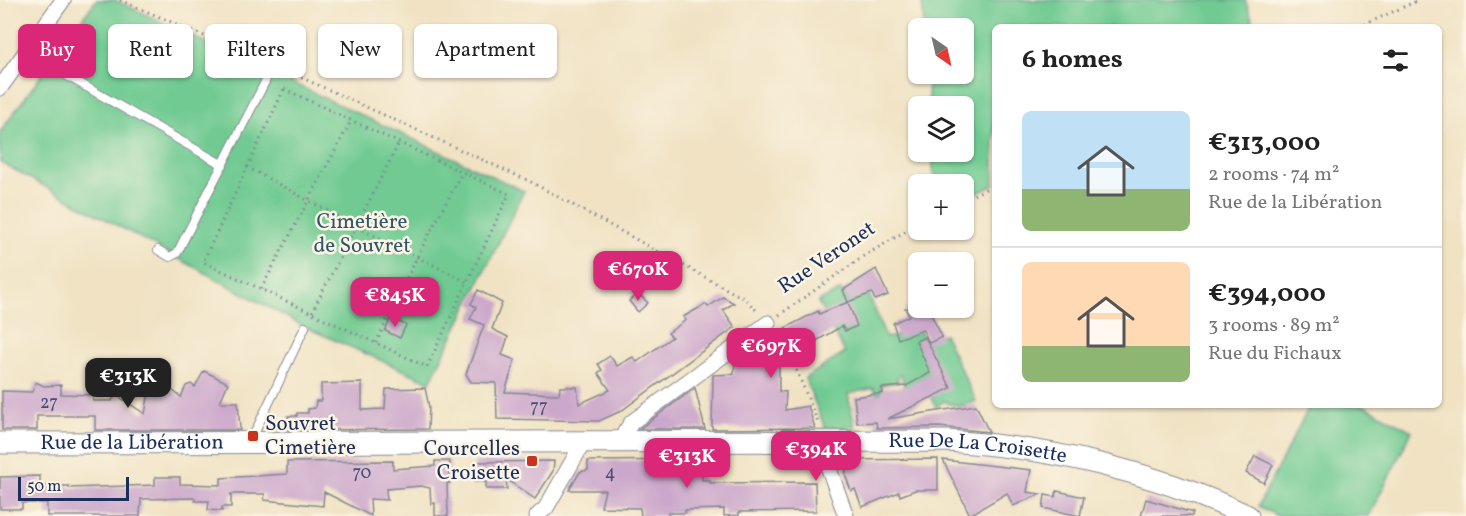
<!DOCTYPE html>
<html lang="en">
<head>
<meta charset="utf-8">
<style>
	body { margin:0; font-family:Vollkorn,serif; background:#f2f2f2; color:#222; height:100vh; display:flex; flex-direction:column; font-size:22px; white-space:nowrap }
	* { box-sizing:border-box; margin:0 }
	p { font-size:20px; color:#767676 }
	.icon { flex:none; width:33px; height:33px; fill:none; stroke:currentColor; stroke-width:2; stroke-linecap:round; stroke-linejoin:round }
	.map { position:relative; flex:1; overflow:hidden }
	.sheet { position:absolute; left:992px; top:24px; width:450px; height:384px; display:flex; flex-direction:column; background:#fff; border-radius:9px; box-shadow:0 2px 4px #0004 }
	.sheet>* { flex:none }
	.hud { position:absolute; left:18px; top:24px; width:570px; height:54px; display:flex; gap:12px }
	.needle { width:39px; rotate:146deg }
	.buttons { position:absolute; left:908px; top:18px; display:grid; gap:12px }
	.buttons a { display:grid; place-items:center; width:66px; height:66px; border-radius:9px; background:#fff; box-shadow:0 2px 4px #0004; font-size:30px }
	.scale { position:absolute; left:18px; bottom:15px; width:111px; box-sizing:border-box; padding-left:6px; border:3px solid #1b2f5e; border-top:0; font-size:16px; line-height:21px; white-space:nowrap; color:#1b2f5e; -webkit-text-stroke:4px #fcf5e5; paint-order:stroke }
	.price { position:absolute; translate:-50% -51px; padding:0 14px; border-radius:12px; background:#db2777; color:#fff; font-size:20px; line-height:39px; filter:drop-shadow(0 2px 3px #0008) }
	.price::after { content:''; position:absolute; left:50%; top:36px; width:18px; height:14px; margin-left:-9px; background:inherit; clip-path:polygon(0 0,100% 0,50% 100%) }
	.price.on { background:#222; color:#fff }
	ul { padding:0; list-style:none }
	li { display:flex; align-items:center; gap:18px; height:150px; padding:0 30px }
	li+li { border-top:2px solid #e0e0e0 }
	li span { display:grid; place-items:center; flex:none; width:168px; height:120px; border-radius:9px; color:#555 }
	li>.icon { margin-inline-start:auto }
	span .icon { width:72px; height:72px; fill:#fffc; stroke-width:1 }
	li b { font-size:26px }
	h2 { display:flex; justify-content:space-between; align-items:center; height:72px; padding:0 30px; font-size:26px }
	.pill { padding:0 21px; border-radius:9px; background:#fff; box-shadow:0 2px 4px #0004; font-size:21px; line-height:54px }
	.pill.on { background:#db2777; color:#fff }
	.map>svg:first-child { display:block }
	.green { fill:#70ca92; stroke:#467c78; stroke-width:1.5 }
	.building { fill:#cba7cb }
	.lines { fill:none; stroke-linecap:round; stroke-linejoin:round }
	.service-casing { stroke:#868890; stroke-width:10 }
	.minor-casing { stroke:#868890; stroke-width:17 }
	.secondary-casing { stroke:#868890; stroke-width:23 }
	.path { stroke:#868890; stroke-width:3; stroke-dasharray:1.5 4.5; stroke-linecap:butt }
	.service { stroke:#fff; stroke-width:8 }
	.minor { stroke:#fff; stroke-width:15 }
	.secondary { stroke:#fff; stroke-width:21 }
	.poi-dot { fill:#c8321e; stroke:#fcf5e5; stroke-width:2 }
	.labels { text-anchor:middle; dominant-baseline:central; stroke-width:5; stroke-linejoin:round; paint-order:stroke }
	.number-label { font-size:18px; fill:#474d79 }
	.park-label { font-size:21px; fill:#30566b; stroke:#fcf5e5 }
	.street-label { font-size:21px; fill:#1b2f5e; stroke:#fcf5e5 }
	.poi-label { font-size:21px; fill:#1b2f5e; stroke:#fcf5e5; text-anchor:start }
</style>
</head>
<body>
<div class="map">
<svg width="1466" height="516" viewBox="0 0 1466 516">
	<rect width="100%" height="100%" fill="#fcf5e5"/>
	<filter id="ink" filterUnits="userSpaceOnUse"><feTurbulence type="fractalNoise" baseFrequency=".0167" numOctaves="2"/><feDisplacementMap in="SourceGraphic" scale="12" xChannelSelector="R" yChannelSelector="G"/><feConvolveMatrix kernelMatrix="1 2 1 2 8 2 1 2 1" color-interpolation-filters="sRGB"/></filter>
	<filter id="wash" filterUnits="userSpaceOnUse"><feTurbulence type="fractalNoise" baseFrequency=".008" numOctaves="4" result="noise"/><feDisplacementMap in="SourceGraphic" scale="24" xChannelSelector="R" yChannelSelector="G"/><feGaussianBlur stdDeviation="1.35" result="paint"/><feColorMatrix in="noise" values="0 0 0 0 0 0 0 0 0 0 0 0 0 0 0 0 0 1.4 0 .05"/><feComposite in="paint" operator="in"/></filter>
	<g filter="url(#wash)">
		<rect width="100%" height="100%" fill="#f0e2c3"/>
		<g class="green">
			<polygon points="96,0 115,0 524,191 430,382 305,327 0,162 0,132"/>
			<polygon points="922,0 1245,0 1255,27 994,27 994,185 963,200 963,184 934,184 932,152 963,152 963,106 929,106 927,74 963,74 963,28 924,28"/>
			<path d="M 841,290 L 847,301 L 868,292 L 886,338 L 903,335 L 915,321 L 926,343 L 944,334 L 976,401 C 964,406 956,408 944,401 L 936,407 L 930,396 L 907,394 L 901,375 L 897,377 L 899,382 L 881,385 L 881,393 L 876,394 L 874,388 L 848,394 L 855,427 L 825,428 L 805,378 L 845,353 L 818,302 Z"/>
			<polygon points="1310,405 1363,405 1412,431 1369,516 1277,516 1258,506"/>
		</g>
		<g id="blocks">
			<g class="building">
				<polygon points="876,269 888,295 875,300 872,293 848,302 843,290"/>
				<polygon points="478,290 502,303 492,329 508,337 502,355 515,360 505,392 559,394 560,387 577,387 579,404 610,390 598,373 602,370 598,364 610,356 617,366 633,357 637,362 672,337 668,333 686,320 683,317 706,304 708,307 723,297 734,303 723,310 735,327 621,411 599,421 497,419 496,383 471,382 466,374 484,325 470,319 476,307 471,304"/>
				<polygon points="638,293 648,303 638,312 629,301"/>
				<polygon points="848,302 857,326 845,331 842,326 785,359 785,363 779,364 779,391 786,392 785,410 808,406 815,428 712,429 713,375 734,374 735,359 747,359 747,350 766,351 772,346 795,344 785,328 818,311 819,314"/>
				<polygon points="905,308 928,308 942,337 929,343 923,330 898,339 893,323 909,316"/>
				<polygon points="391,318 406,325 400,338 385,331"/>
				<polygon points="925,337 951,388 887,419 976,405 989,432 939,427 877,428 876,422 857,423 854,397 883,393 882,388 906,386 930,373 916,341"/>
				<polygon points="204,371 228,383 220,402 238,402 240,430 95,430 95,416 37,416 37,430 2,430 2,391 32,392 36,382 44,386 61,385 61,394 93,395 93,401 112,401 115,394 145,414 148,397 159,380 181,397 186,386 191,384 195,387"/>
				<polygon points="362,383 362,410 385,409 386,389 425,388 429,407 428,429 288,430 288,416 297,416 297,413 308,413 308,409 315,408 316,401 321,401 321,384"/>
				<polygon points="695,388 705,429 639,429"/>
				<polygon points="1255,456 1273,465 1264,483 1246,473"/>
				<polygon points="938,459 938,490 915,490 900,496 899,492 862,507 855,489 851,491 846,477 845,460"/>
				<polygon points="701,460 702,480 710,480 710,483 815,482 816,511 739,512 739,515 724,516 724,509 685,510 685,513 668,513 668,516 641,516 640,508 601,507 605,490 569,490 580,472 588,470 588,461"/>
				<polygon points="943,460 1031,470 1027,492 1041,494 1013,506 1007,493 970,515"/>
				<polygon points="393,461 393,469 435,466 435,461 450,461 450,483 447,483 448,516 435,516 435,503 431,504 430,488 421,486 386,489 387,500 370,499 371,516 324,492 323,506 264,500 265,494 231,494 231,507 222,507 222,511 208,510 209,501 195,501 195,498 141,499 140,516 47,516 47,503 22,503 22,509 0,509 0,477 40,476 40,486 69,486 69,488 155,485 155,477 180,477 180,484 221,485 221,478 287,474 287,462"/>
				<polygon points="554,461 553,471 535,499 506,479 507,489 486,489 486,482 474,482 474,462"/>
				<polygon points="1057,491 1084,497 1080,516 1043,508 1045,495 1055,497"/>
				<polygon points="1146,499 1193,513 1192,516 1141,516"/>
			</g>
		</g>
	</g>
	<g filter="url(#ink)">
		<use href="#blocks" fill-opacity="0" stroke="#868890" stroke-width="1.5"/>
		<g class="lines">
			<g class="service-casing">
				<g id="service">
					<polyline points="27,53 223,165"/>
					<polyline points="158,250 170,257 177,253 266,80 264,72 253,66"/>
					<polyline points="254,439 255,432 305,327"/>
				</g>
			</g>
			<g class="minor-casing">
				<g id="minor">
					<polyline points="0,88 63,0"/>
					<polyline points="822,440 824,455 846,516"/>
					<polyline points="625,441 625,432 632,422 768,323"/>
					<polyline points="537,516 546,508 579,450 579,441"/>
				</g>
			</g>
			<g class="secondary-casing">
				<g id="secondary">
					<path id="s1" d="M 0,443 L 947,441 C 1049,447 1155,472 1248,516"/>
				</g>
			</g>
			<g class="path">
				<polyline points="120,0 251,56"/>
				<polyline points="1359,27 1419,0"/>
				<polyline points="274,65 531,182 745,299 758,312"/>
				<polygon points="284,89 509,194 427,367 203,262"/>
				<polyline points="247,167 357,227 467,282"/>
				<polyline points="963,200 994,185"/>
				<polyline points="261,289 351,121"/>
				<polyline points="312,312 399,143"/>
				<polyline points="779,315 864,256 918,224"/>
				<polyline points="775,334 796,369 819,425"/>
				<polyline points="376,343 417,257 462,173"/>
			</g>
			<use href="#service" class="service"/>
			<use href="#minor" class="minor"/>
			<use href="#secondary" class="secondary"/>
		</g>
	</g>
	<g class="poi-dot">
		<rect x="247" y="430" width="12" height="12" rx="3"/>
		<rect x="526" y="455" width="12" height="12" rx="3"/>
	</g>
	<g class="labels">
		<g class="number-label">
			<text x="49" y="403">27</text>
			<text x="539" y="407">77</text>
			<text x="362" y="473">70</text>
			<text x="610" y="473">4</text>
		</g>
		<g class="park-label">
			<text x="362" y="222">Cimetière<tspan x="362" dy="24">de Souvret</tspan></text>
		</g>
		<g class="street-label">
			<text transform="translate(827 258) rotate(-34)">Rue Veronet</text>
			<text stroke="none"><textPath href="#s1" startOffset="132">Rue de la Libération</textPath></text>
			<text stroke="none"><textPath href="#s1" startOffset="978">Rue De La Croisette</textPath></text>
		</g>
		<g class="poi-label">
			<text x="265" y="424">Souvret<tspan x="265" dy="24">Cimetière</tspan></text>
			<text x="520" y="449" text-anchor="end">Courcelles<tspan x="520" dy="24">Croisette</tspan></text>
		</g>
	</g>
</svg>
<div class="buttons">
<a><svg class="needle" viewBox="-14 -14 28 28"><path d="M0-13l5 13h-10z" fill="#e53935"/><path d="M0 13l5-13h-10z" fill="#767676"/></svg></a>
<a><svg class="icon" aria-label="layers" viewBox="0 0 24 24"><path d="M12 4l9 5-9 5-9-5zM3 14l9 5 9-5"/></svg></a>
<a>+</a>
<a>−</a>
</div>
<div class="scale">50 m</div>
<b class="price" style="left:638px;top:302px">€670K</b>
<b class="price" style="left:395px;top:328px">€845K</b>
<b class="price" style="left:771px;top:379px">€697K</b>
<b class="price on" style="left:128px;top:409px">€313K</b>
<b class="price" style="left:816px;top:482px">€394K</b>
<b class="price" style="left:687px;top:489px">€313K</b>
<div class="hud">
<a class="pill on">Buy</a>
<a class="pill">Rent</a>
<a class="pill">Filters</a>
<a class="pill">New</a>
<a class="pill">Apartment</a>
</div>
<section class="sheet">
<h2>6 homes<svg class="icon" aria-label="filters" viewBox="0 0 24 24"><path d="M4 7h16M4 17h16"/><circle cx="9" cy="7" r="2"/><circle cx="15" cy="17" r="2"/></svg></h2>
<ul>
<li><span style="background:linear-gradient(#bfe0f5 65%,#8fb573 0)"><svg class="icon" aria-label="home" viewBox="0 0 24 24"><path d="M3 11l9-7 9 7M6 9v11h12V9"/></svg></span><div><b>€313,000</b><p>2 rooms · 74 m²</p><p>Rue de la Libération</p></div></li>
<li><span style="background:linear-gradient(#ffd9b3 70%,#8fb573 0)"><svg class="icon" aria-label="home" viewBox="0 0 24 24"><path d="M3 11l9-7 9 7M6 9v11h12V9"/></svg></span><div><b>€394,000</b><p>3 rooms · 89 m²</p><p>Rue du Fichaux</p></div></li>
</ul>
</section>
</div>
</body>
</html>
